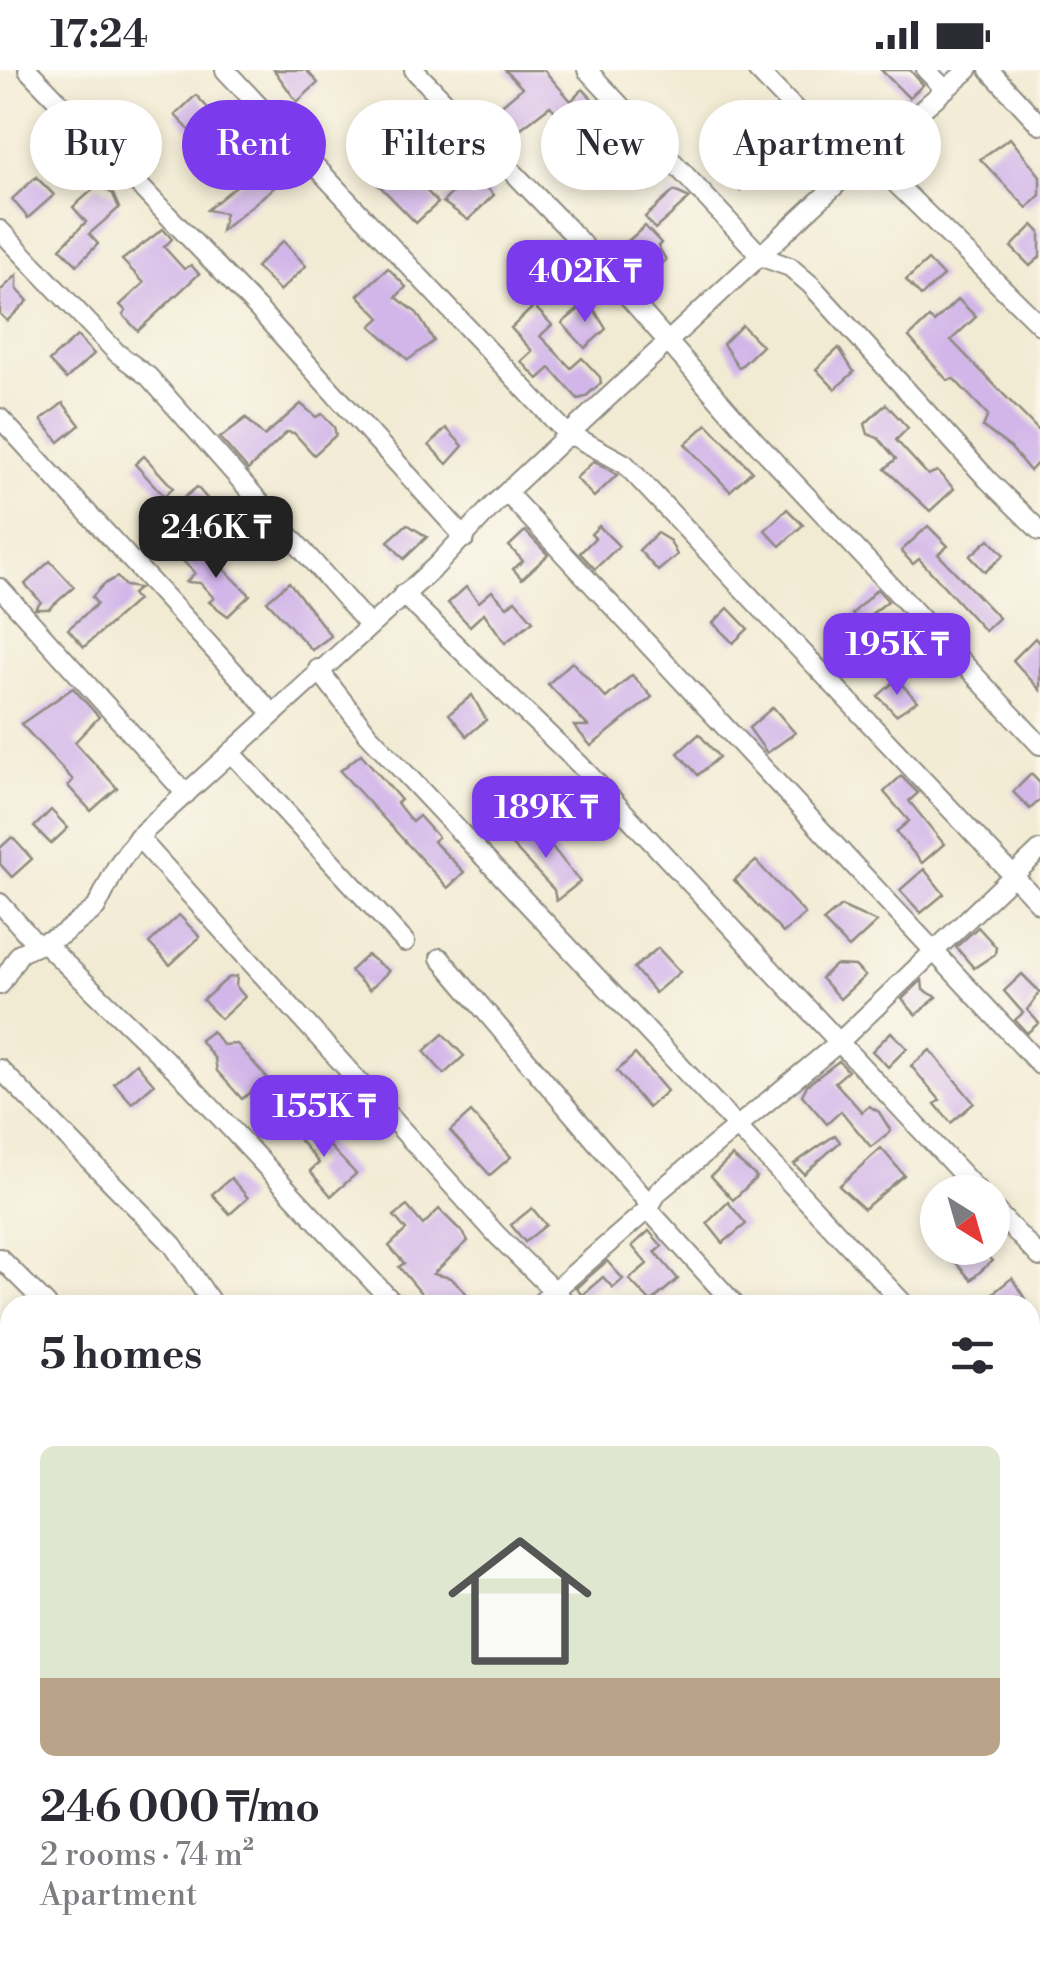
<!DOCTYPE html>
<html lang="en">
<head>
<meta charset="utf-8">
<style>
	body { margin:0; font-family:"Libre Bodoni",serif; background:#f7f7f7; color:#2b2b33; height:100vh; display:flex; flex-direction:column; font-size:38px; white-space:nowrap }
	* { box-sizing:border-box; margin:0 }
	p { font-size:32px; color:#7c7c81 }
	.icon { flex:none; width:55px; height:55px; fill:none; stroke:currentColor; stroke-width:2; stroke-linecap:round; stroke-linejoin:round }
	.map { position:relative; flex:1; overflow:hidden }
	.details { position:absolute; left:0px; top:1225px; width:1040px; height:672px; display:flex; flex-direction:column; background:#fff; border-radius:30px 30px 0 0; box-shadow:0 5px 15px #0003 }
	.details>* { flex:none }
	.guide { position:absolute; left:30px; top:30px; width:980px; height:90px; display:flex; gap:20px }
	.needle { width:65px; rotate:143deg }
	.controls { position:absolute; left:920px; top:1105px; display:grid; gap:20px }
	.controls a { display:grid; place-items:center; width:90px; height:90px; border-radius:50%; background:#fff; box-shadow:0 5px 15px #0003; font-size:50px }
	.price { position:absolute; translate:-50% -85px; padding:0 22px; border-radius:20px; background:#7c3aed; color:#fff; font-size:32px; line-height:65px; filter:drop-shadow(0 2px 5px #0008) }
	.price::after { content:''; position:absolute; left:50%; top:60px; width:30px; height:22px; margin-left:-15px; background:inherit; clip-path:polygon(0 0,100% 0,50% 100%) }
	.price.active { background:#222; color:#fff }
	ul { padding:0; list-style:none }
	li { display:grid; align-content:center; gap:20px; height:530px; padding:0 40px }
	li+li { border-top:2px solid #e1e1e2 }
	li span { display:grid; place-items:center; height:310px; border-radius:15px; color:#555 }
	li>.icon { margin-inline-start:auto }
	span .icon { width:180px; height:180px; fill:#fffc; stroke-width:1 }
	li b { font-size:42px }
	h2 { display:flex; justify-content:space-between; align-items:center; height:120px; padding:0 40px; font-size:42px }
	.tag { padding:0 35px; border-radius:45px; background:#fff; box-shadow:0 5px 15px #0003; font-size:35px; line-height:90px }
	.tag.active { background:#7c3aed; color:#fff }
	.status { display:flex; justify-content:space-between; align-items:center; height:70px; padding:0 50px; background:#fff; direction:ltr }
	.status svg { height:28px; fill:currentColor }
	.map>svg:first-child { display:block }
	.green { fill:#aec76d; stroke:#6c794c; stroke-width:2.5 }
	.building { fill:#d2b5e9 }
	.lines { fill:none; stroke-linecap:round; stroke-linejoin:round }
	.minor-casing { stroke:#8e8b80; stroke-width:22 }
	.minor { stroke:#fff; stroke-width:18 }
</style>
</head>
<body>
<div class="status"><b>17:24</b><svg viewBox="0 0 49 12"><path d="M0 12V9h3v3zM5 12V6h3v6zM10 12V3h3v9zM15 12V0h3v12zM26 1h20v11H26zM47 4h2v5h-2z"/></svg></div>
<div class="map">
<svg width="1040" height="1897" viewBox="0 0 1040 1897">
	<rect width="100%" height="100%" fill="#fbf7ec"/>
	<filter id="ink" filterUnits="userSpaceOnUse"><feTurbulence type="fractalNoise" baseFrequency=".01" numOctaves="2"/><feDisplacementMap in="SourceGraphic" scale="20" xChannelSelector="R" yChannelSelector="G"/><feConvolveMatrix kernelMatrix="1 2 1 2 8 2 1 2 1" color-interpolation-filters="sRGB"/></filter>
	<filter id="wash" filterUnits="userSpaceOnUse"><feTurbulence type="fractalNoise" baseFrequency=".0048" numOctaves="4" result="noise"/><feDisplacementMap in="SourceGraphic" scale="40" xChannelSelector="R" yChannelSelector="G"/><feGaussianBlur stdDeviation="2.25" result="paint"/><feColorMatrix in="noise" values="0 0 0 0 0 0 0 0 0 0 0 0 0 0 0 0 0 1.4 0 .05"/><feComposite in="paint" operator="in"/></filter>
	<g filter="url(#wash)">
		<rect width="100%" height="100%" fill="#f2ebd4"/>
		<g class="green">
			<polygon points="1030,1666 1040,1677 1040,1885 1030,1872"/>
			<polygon points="1030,1878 1040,1897 780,1897 790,1888 1030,1888"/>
		</g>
		<g id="blocks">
			<g class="building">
				<polygon points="274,0 306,0 318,13 297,32"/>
				<polygon points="505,0 544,0 571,31 583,19 603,41 578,65 550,36 516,62 498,38 522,18"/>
				<polygon points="881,0 910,0 923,15 909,28"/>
				<polygon points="196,25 217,48 197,68 175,45"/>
				<polygon points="802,65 822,87 794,113 774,92"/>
				<polygon points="456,66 477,88 467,97 494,125 468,150 443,132 464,111 438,83 442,70"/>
				<polygon points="1010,68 1040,106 1040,125 1027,138 980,89"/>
				<polygon points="731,72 760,102 740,121 723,96 720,99 711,90"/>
				<polygon points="388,80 438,133 416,153 365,101"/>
				<polygon points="263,94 277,115 221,161 225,143 207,140"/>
				<polygon points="36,107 54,125 28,148 12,129"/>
				<polygon points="98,115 113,124 119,138 89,164 98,174 77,195 60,178 86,152 73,137"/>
				<polygon points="674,121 690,128 655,159 645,147"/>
				<polygon points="1033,155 1040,162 1040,187 1030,196 1011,177"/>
				<polygon points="645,156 661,173 658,176 666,190 636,217 610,187"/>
				<polygon points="163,159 172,169 164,177 184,199 191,195 199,204 138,261 123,245 126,241 120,235 144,213 122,190"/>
				<polygon points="283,171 306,196 280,221 256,197"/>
				<polygon points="928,190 943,206 921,226 906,210"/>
				<polygon points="388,198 406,217 396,227 417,243 434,271 408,290 371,256 380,248 358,225"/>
				<polygon points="17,205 17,219 28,231 7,251 0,244 0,221"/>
				<polygon points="958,229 976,247 951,270 1040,362 1040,390 1030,401 1011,378 983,357 988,345 954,309 947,310 909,267 929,248 934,252"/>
				<polygon points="589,231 606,259 585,278 562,253"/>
				<polygon points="534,236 552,255 540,266 571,298 582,288 600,307 601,313 585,327 578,329 550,298 538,309 521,291 532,281 511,258"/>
				<polygon points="742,255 762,276 739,298 723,274"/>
				<polygon points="77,266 94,284 66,309 49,291"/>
				<polygon points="839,278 854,302 835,319 816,299"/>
				<polygon points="63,333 80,355 59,372 41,350"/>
				<polygon points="301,334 316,347 322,344 334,357 336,365 314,385 294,363 287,362 248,400 220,368 246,348 264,366"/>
				<polygon points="886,334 908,358 896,370 928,405 937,401 954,419 930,441 885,399 896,389 878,368 868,364 865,354"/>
				<polygon points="707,354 752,401 730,421 685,374"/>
				<polygon points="446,358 463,376 447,394 429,375"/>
				<polygon points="144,386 173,418 164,426 135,394"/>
				<polygon points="594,391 617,405 594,427 576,408"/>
				<polygon points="197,417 217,440 198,456 179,432"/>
				<polygon points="787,439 803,455 780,476 765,460"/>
				<polygon points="407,454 427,467 404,489 388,471"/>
				<polygon points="599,456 619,476 595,499 580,483 595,468 591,464"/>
				<polygon points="928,456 948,476 938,484 999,548 985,561 919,489 913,494 901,481"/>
				<polygon points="525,461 548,485 522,509 513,499 523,491 509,476"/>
				<polygon points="657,463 670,471 677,485 658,501 639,480"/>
				<polygon points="989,469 1004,485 985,502 970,486"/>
				<polygon points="200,475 250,525 228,546 209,532 214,528 200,513 186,512 195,503 183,491"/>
				<polygon points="50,491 74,517 49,539 35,539 41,532 25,514"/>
				<polygon points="117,507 125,516 139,518 132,524 137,530 84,577 68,559 97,534 92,527 103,515"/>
				<polygon points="289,512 331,566 312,580 267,531"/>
				<polygon points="466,517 479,532 492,521 507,537 515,530 533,551 505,573 484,543 470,556 448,533"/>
				<polygon points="877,519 888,531 860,553 852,544"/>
				<polygon points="728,538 748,559 733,573 713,553"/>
				<polygon points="1035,568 1040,574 1040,620 1013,590"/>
				<polygon points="572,592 606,628 632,605 652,627 591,676 574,656 588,656 548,614"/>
				<polygon points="897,609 917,631 896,645 878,626"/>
				<polygon points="73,618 99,647 75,672 117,718 91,741 68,716 73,710 21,654"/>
				<polygon points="472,625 486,650 467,666 449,644"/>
				<polygon points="773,637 795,663 767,683 749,658"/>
				<polygon points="699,664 719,687 698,705 678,683"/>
				<polygon points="361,684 401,730 397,733 412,752 419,746 438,767 433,771 464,802 448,818 340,701"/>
				<polygon points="1031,704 1040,713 1040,730 1030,739 1013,722"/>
				<polygon points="901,706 918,723 909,731 944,774 922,793 896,762 909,751 884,722"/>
				<polygon points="51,740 68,758 51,774 34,757"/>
				<polygon points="534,754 580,812 556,831 554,820 511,774"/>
				<polygon points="12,767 32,789 12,807 0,794 0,778"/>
				<polygon points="756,791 805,844 783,863 734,810"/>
				<polygon points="924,799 944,824 921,843 900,820"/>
				<polygon points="841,836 877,852 849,878 823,851"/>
				<polygon points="179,845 200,867 170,895 149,873"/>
				<polygon points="978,857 996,877 995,884 974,898 956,877"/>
				<polygon points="658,878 680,902 655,923 634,898"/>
				<polygon points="367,885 389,901 369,920 350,901"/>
				<polygon points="835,895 855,896 865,906 840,929 821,908"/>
				<polygon points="1022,904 1040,922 1027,940 1039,953 1027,963 1015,950 1023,943 1004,921"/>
				<polygon points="237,906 236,916 245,927 221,949 203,930 228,908"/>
				<polygon points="922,910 923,920 937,927 916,945 902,929"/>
				<polygon points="212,961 223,975 237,974 267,1008 242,1029 217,1001 215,989 200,970"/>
				<polygon points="891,962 907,978 888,997 872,981"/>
				<polygon points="443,964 464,986 444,1004 424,981"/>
				<polygon points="930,980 974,1033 951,1053 935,1034 940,1030 911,996"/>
				<polygon points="635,984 667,1021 648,1038 617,1001"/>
				<polygon points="839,991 848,1001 835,1012 862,1042 869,1036 879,1042 891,1061 871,1077 841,1041 827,1054 802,1025 807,1015"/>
				<polygon points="136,993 154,1014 132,1033 114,1013"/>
				<polygon points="471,1042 511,1087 490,1105 450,1061"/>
				<polygon points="305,1050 356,1104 331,1126 310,1101 319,1093 292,1061"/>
				<polygon points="835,1065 840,1072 804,1104 794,1094"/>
				<polygon points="881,1078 904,1105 864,1139 839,1116"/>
				<polygon points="732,1086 757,1107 733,1130 711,1106"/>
				<polygon points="231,1108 248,1128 230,1144 212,1124"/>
				<polygon points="728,1132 746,1154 723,1173 707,1153"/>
				<polygon points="407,1136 423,1155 439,1139 464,1164 468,1171 433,1204 451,1208 467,1224 455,1235 420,1235 426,1229 399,1197 404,1193 389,1176 406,1160 394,1146"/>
				<polygon points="532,1138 546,1155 525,1172 511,1155"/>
				<polygon points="649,1161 662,1176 655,1182 678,1209 651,1232 629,1209 647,1194 632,1176"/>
				<polygon points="943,1178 980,1178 992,1191 971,1210"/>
				<polygon points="607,1191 623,1209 613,1218 603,1207 582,1225 576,1218"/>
				<polygon points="1012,1208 1025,1229 1018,1235 994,1235 988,1227"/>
			</g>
		</g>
	</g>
	<g filter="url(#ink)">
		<use href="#blocks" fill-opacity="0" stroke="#8e8b80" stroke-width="2.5"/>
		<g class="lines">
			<g class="minor-casing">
				<g id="minor">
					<polyline points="28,0 258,239 465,468"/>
					<polyline points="225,0 570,367"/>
					<polyline points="414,0 574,165 756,372 1040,675"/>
					<polyline points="587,0 762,187 790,197 811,215 988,410 1040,461"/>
					<polyline points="757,0 853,99"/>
					<polyline points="926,0 945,19"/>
					<polyline points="989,0 1040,55"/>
					<polyline points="868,86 1040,255"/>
					<polyline points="0,160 117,283 149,307 368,554"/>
					<polyline points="0,348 273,644"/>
					<polyline points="572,365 625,394 1040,834"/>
					<polyline points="507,423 1040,995"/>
					<polyline points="0,518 186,724"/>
					<polyline points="403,524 580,695 979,1122"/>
					<polyline points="318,599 368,664 905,1235"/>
					<polyline points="231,682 405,872"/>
					<polyline points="138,767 497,1165 568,1235"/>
					<polyline points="0,833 37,875"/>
					<polyline points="43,872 179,1003 395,1235"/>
					<polyline points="440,888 650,1135"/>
					<polyline points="0,915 20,883 61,865 96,838 117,796 138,767 436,496 495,433 853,99 968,0"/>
					<polyline points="0,999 173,1175 213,1235"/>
					<polyline points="992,1137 1040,1187"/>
					<polyline points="648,1139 735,1235"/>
					<polyline points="0,1188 47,1235"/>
					<polyline points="538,1235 648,1139 658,1122 837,974 1040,780"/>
					<polyline points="1030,1365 1040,1374"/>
					<polyline points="0,1402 10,1412"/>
					<polyline points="1030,1578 1040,1567"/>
					<polyline points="1030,1653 1040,1666"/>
					<polyline points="0,1700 10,1710"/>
					<polyline points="0,1875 10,1884"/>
					<polyline points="663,1888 678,1897 689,1888"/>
				</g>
			</g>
			<use href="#minor" class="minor"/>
		</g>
	</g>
</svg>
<div class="controls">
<a><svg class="needle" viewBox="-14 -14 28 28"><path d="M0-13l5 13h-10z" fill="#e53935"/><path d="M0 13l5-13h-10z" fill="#7c7c81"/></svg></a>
</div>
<b class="price" style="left:585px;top:255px">402K ₸</b>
<b class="price active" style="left:216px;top:511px">246K ₸</b>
<b class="price" style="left:897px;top:628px">195K ₸</b>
<b class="price" style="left:546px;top:791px">189K ₸</b>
<b class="price" style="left:324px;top:1090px">155K ₸</b>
<div class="guide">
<a class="tag">Buy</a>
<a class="tag active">Rent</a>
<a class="tag">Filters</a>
<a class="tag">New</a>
<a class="tag">Apartment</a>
</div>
<section class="details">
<h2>5 homes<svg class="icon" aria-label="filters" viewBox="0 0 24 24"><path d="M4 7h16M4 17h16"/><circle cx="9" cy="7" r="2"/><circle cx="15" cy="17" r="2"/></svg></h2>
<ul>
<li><span style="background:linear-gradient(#dfe7d0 75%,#b9a48a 0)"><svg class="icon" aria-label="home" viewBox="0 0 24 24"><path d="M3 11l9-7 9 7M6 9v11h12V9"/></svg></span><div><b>246 000 ₸/mo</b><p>2 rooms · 74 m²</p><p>Apartment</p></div></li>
</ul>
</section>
</div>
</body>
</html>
